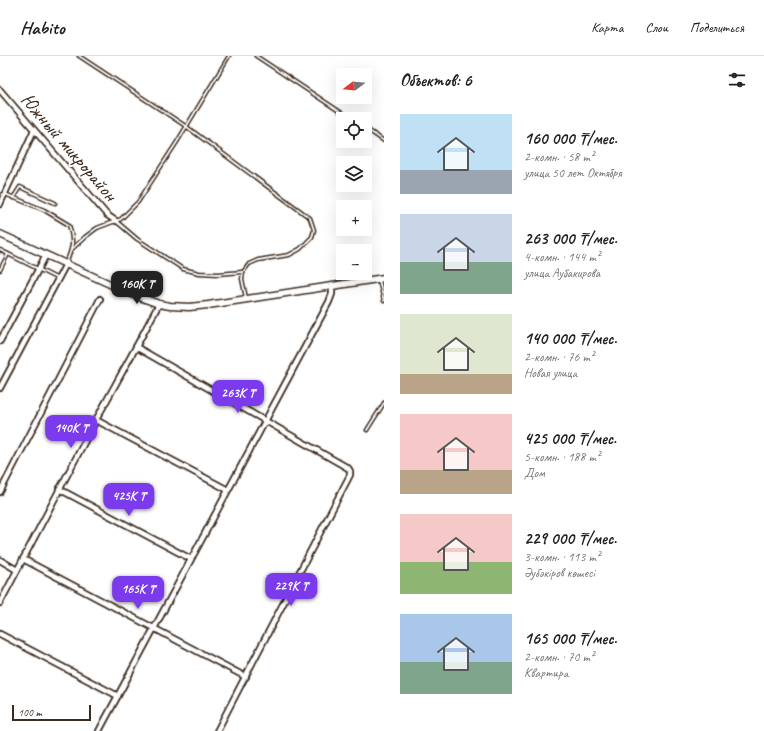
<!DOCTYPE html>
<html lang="ru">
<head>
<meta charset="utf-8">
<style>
	body { margin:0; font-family:Caveat,sans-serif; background:#f6f6f6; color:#202124; height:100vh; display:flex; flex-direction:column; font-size:15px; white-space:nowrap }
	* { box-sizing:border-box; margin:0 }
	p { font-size:13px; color:#757577 }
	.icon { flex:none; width:22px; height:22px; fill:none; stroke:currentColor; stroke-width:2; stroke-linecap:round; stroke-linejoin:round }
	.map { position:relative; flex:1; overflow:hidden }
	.drawer { display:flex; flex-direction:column; background:#fff; width:380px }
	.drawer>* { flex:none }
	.needle { width:26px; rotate:254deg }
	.tools { position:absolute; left:336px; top:12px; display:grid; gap:8px }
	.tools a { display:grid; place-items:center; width:36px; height:36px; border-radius:0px; background:#fff; box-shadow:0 4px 16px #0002; font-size:20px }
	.scale { position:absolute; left:12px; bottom:10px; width:79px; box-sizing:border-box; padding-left:4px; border:2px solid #3b2a1e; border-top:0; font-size:11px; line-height:14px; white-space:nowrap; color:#3b2a1e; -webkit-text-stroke:3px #fff; paint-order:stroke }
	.price { position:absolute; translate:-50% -34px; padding:0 9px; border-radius:8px; background:#7c3aed; color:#fff; font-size:13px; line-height:26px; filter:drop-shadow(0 1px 2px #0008) }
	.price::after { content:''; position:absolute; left:50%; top:24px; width:12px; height:9px; margin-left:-6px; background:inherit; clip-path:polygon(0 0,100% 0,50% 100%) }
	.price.current { background:#222; color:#fff }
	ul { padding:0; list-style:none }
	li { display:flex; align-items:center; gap:12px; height:100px; padding:0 16px }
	li span { display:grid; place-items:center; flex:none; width:112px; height:80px; border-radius:0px; color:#555 }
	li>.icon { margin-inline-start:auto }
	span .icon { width:48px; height:48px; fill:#fffc; stroke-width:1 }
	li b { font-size:17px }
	h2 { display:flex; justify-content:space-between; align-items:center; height:48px; padding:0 16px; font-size:17px }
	header { display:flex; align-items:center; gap:24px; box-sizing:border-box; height:56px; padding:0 20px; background:#fff; border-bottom:1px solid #e0e0e0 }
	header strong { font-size:19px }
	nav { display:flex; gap:22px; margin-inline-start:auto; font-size:14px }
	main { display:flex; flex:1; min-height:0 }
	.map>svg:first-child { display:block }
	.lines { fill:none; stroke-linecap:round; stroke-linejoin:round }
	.lane-casing { stroke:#3b2a1e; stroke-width:5 }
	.street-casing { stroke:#3b2a1e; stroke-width:8 }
	.secondary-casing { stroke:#3b2a1e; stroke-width:9 }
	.lane { stroke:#fff; stroke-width:2 }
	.street { stroke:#fff; stroke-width:4.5 }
	.secondary { stroke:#fff; stroke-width:6 }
	.labels { text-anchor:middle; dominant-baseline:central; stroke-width:3.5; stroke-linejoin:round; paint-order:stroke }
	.street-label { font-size:20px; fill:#3b2a1e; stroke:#fff }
</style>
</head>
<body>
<header>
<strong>Habito</strong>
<nav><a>Карта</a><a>Слои</a><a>Поделиться</a></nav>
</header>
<main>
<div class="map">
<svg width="384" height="675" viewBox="0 0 384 675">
	<rect width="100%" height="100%" fill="#fff"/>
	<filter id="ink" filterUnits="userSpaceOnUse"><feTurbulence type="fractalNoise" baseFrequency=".025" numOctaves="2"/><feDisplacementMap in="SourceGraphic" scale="8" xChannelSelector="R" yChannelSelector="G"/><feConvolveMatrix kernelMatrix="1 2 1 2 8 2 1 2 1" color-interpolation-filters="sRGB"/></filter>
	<g filter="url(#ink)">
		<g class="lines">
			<g class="lane-casing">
				<g id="lane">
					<polyline points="79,0 187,71 310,162 314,174 312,181 300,193 289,199 258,204 249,208 243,216 242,223 246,242"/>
					<polyline points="256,0 351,63"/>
					<polyline points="365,72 384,85"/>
					<path d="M 5,138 L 44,154 L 69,169 C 74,185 73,191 66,207"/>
					<polyline points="13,142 20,131 55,147"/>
					<polyline points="117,166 137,183 183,213 199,217 218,218 242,216"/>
					<polyline points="72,193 85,181 97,172 121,163 138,146 177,86 229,0"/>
					<polyline points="0,194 58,223"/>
					<polyline points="0,214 8,198"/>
					<polyline points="379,224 384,245"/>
					<polyline points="367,374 384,347"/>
				</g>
			</g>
			<g class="street-casing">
				<g id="street">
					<polyline points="0,34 107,159 116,165"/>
					<polyline points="0,148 34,74"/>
					<polyline points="0,285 46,199"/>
					<polyline points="136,291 348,412 350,415 350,419 217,675"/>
					<polyline points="0,332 66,208"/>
					<polyline points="96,364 228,434"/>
					<polyline points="59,433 191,503"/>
					<polyline points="0,436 100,243"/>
					<polyline points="23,503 246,621"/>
					<polyline points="0,504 17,514"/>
					<polyline points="0,547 96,364 136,291 159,248"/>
					<polyline points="0,578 118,640"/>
					<polyline points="99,675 329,246 332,238 332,230"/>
				</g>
			</g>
			<g class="secondary-casing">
				<polyline id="secondary" points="0,178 134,239 159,248 170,250 189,251 208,249 384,222"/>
			</g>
			<use href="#lane" class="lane"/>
			<use href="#street" class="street"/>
			<use href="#secondary" class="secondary"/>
		</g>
	</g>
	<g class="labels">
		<g class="street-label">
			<text transform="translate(69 91) rotate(49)">Южный микрорайон</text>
		</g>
	</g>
</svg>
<div class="tools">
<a><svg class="needle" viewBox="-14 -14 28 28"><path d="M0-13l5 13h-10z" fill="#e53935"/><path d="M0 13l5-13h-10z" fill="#757577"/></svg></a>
<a><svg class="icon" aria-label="locate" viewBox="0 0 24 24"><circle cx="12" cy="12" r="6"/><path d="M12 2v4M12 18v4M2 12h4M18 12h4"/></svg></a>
<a><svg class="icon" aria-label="layers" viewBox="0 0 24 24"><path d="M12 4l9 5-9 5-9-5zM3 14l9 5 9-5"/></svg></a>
<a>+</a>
<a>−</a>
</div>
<div class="scale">100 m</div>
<b class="price current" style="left:137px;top:249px">160K ₸</b>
<b class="price" style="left:238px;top:358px">263K ₸</b>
<b class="price" style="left:71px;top:393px">140K ₸</b>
<b class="price" style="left:129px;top:461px">425K ₸</b>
<b class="price" style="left:291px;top:551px">229K ₸</b>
<b class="price" style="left:138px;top:554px">165K ₸</b>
</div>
<section class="drawer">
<h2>Объектов: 6<svg class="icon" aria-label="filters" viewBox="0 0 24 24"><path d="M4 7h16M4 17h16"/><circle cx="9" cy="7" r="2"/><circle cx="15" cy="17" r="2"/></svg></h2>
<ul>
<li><span style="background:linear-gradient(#bfe0f5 70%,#9aa5b1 0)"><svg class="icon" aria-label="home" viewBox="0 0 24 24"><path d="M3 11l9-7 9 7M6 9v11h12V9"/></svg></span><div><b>160 000 ₸/мес.</b><p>2-комн. · 58 m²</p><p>улица 50 лет Октября</p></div></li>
<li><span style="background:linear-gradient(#c9d6e8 60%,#7fa58c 0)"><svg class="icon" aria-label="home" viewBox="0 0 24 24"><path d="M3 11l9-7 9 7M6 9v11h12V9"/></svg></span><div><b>263 000 ₸/мес.</b><p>4-комн. · 144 m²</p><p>улица Аубакирова</p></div></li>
<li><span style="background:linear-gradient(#dfe7d0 75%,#b9a48a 0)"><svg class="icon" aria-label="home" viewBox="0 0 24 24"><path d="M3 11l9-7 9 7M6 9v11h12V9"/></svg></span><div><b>140 000 ₸/мес.</b><p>2-комн. · 76 m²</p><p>Новая улица</p></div></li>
<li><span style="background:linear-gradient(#f6c9c9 70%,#b9a48a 0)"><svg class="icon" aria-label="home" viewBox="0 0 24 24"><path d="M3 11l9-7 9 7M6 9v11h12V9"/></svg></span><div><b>425 000 ₸/мес.</b><p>5-комн. · 188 m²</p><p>Дом</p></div></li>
<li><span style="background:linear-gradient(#f6c9c9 60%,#8fb573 0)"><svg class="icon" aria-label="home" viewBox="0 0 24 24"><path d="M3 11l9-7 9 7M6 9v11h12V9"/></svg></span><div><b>229 000 ₸/мес.</b><p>3-комн. · 113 m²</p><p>Әубәкіров көшесі</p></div></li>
<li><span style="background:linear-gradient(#a9c7e8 60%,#7fa58c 0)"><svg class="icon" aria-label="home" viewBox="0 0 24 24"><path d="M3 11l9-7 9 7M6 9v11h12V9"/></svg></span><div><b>165 000 ₸/мес.</b><p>2-комн. · 70 m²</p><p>Квартира</p></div></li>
</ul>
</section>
</main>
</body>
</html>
